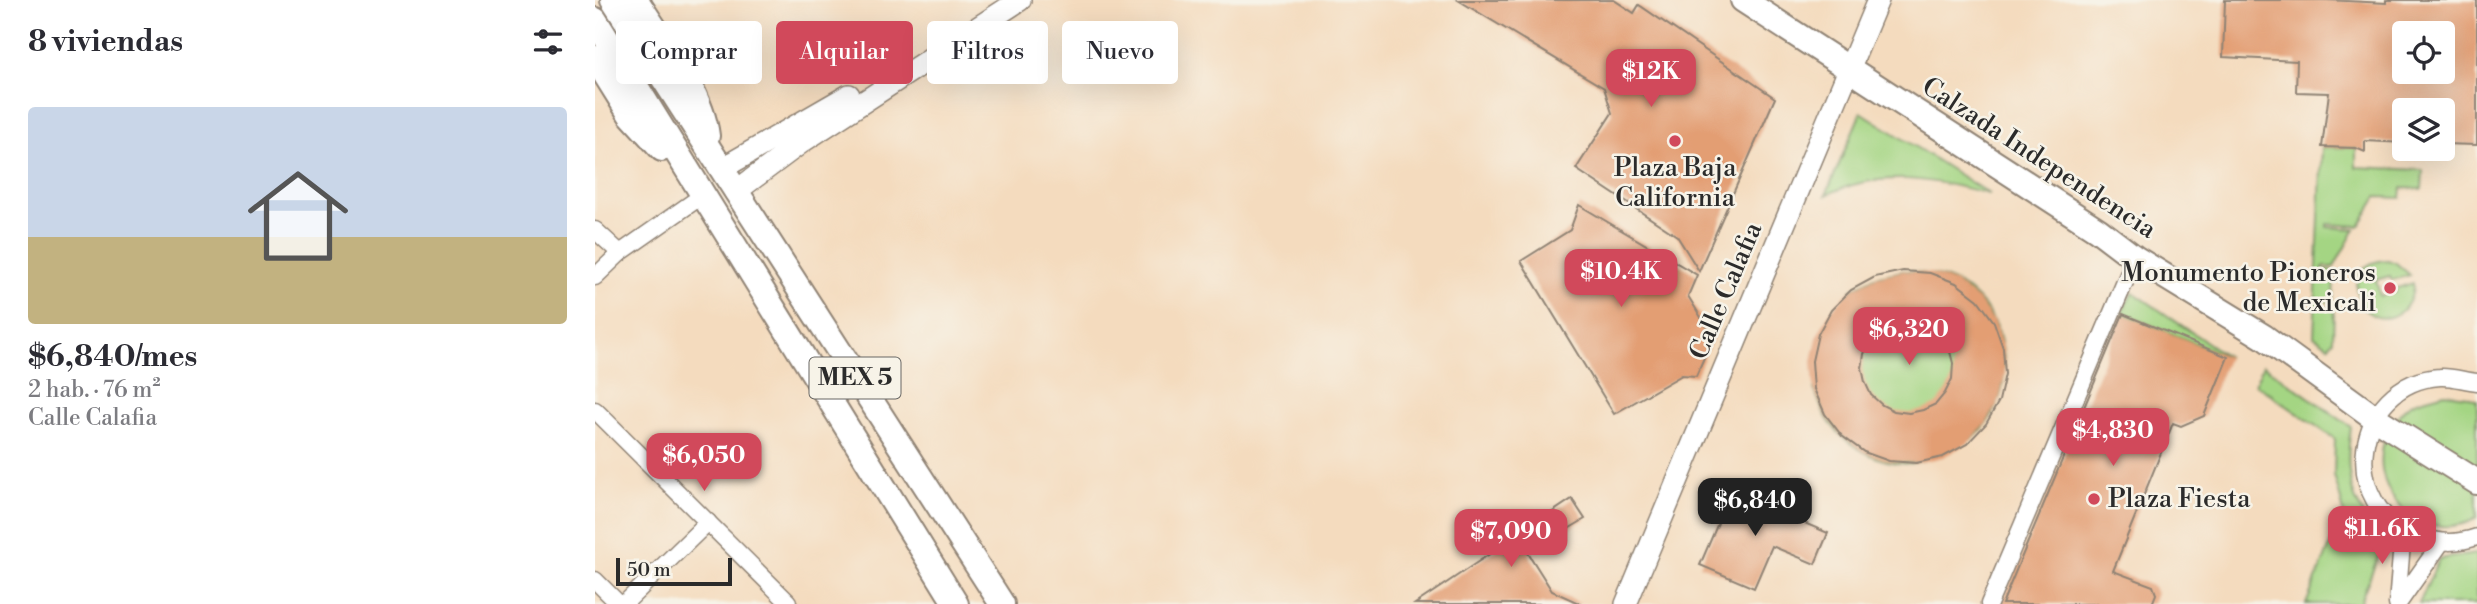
<!DOCTYPE html>
<html lang="es">
<head>
<meta charset="utf-8">
<style>
	body { margin:0; font-family:"Libre Bodoni",serif; background:#f7f7f7; color:#2b2b33; height:100vh; display:flex; flex-direction:column; font-size:26px; white-space:nowrap }
	* { box-sizing:border-box; margin:0 }
	p { font-size:23px; color:#7c7c81 }
	.icon { flex:none; width:38px; height:38px; fill:none; stroke:currentColor; stroke-width:2; stroke-linecap:round; stroke-linejoin:round }
	.map { position:relative; flex:1; overflow:hidden }
	.sheet { display:flex; flex-direction:column; background:#fff; width:595px }
	.sheet>* { flex:none }
	.hud { position:absolute; left:21px; top:21px; width:665px; height:63px; display:flex; gap:14px }
	.tools { position:absolute; left:1797px; top:21px; display:grid; gap:14px }
	.tools a { display:grid; place-items:center; width:63px; height:63px; border-radius:7px; background:#fff; box-shadow:0 7px 28px #0002; font-size:35px }
	.scale { position:absolute; left:21px; bottom:18px; width:116px; box-sizing:border-box; padding-left:7px; border:4px solid #2b2b2b; border-top:0; font-size:19px; line-height:24px; white-space:nowrap; color:#2b2b2b; -webkit-text-stroke:5px #f7f3e8; paint-order:stroke }
	.price { position:absolute; translate:-50% -60px; padding:0 16px; border-radius:14px; background:#d1495b; color:#fff; font-size:23px; line-height:46px; filter:drop-shadow(0 2px 4px #0008) }
	.price::after { content:''; position:absolute; left:50%; top:42px; width:21px; height:16px; margin-left:-10px; background:inherit; clip-path:polygon(0 0,100% 0,50% 100%) }
	.price.on { background:#222; color:#fff }
	ul { padding:0; list-style:none }
	li { display:grid; align-content:center; gap:14px; height:371px; padding:0 28px }
	li span { display:grid; place-items:center; height:217px; border-radius:7px; color:#555 }
	li>.icon { margin-inline-start:auto }
	span .icon { width:126px; height:126px; fill:#fffc; stroke-width:1 }
	li b { font-size:30px }
	h2 { display:flex; justify-content:space-between; align-items:center; height:84px; padding:0 28px; font-size:30px }
	.chip { padding:0 24px; border-radius:7px; background:#fff; box-shadow:0 7px 28px #0002; font-size:24px; line-height:63px }
	.chip.on { background:#d1495b; color:#fff }
	main { display:flex; flex:1; min-height:0 }
	.map>svg:first-child { display:block }
	.green { fill:#a4d583; stroke:#688057; stroke-width:2 }
	.building { fill:#e39e73; fill-rule:evenodd }
	.lines { fill:none; stroke-linecap:round; stroke-linejoin:round }
	.street-casing { stroke:#908374; stroke-width:19 }
	.secondary-casing { stroke:#908374; stroke-width:24 }
	.primary-casing { stroke:#908374; stroke-width:28 }
	.street { stroke:#fff; stroke-width:16 }
	.secondary { stroke:#fff; stroke-width:21 }
	.primary { stroke:#fff; stroke-width:24 }
	.poi-dot { fill:#d1495b; stroke:#f7f3e8; stroke-width:2.5 }
	.labels { text-anchor:middle; dominant-baseline:central; stroke-width:5; stroke-linejoin:round; paint-order:stroke }
	.shield { fill:#f7f3e8; stroke:#686764; stroke-width:2 }
	.shield-label { font-size:24px; font-weight:bold; fill:#2b2b2b }
	.street-label { font-size:26px; fill:#2b2b2b; stroke:#f7f3e8 }
	.poi-label { font-size:26px; fill:#2b2b2b; stroke:#f7f3e8 }
</style>
</head>
<body>
<main>
<section class="sheet">
<h2>8 viviendas<svg class="icon" aria-label="filters" viewBox="0 0 24 24"><path d="M4 7h16M4 17h16"/><circle cx="9" cy="7" r="2"/><circle cx="15" cy="17" r="2"/></svg></h2>
<ul>
<li><span style="background:linear-gradient(#c9d6e8 60%,#c2b280 0)"><svg class="icon" aria-label="home" viewBox="0 0 24 24"><path d="M3 11l9-7 9 7M6 9v11h12V9"/></svg></span><div><b>$6,840/mes</b><p>2 hab. · 76 m²</p><p>Calle Calafia</p></div></li>
</ul>
</section>
<div class="map">
<svg width="1882" height="604" viewBox="0 0 1882 604">
	<rect width="100%" height="100%" fill="#f7f3e8"/>
	<filter id="ink" filterUnits="userSpaceOnUse"><feTurbulence type="fractalNoise" baseFrequency=".0143" numOctaves="2"/><feDisplacementMap in="SourceGraphic" scale="14" xChannelSelector="R" yChannelSelector="G"/><feConvolveMatrix kernelMatrix="1 2 1 2 8 2 1 2 1" color-interpolation-filters="sRGB"/></filter>
	<filter id="wash" filterUnits="userSpaceOnUse"><feTurbulence type="fractalNoise" baseFrequency=".00686" numOctaves="4" result="noise"/><feDisplacementMap in="SourceGraphic" scale="28" xChannelSelector="R" yChannelSelector="G"/><feGaussianBlur stdDeviation="1.57" result="paint"/><feColorMatrix in="noise" values="0 0 0 0 0 0 0 0 0 0 0 0 0 0 0 0 0 1.4 0 .05"/><feComposite in="paint" operator="in"/></filter>
	<g filter="url(#wash)">
		<rect width="100%" height="100%" fill="#f4dbbe"/>
		<g class="green">
			<path d="M 1266,112 L 1394,194 C 1338,179 1285,169 1231,195 Z"/>
			<polygon points="1727,147 1761,148 1761,167 1828,170 1827,189 1807,188 1806,198 1782,197 1764,226 1732,224 1732,227 1760,229 1739,267 1728,267 1728,270 1739,271 1738,302 1726,301 1726,307 1739,308 1738,340 1734,346 1719,336"/>
			<path d="M 1793,260 L 1801,263 L 1815,275 L 1797,280 L 1795,276 L 1781,280 L 1785,296 L 1800,292 L 1799,289 L 1818,283 C 1818,295 1815,305 1805,312 C 1766,339 1736,262 1793,260 Z"/>
			<path d="M 1308,271 C 1326,272 1342,274 1359,282 C 1411,307 1424,379 1391,424 C 1380,440 1365,446 1348,453 C 1340,456 1331,460 1323,462 C 1288,470 1245,443 1229,413 C 1225,406 1223,397 1219,389 L 1256,290 L 1280,277 Z"/>
			<polygon points="1538,292 1633,357 1526,313"/>
			<path d="M 1668,365 L 1756,427 C 1749,473 1754,507 1790,540 L 1764,604 L 1711,604 L 1749,512 L 1739,475 L 1740,439 L 1660,384 Z"/>
			<path d="M 1850,393 L 1873,396 L 1882,400 L 1882,518 C 1825,549 1765,486 1794,430 C 1799,420 1809,407 1819,402 C 1828,398 1840,396 1850,393 Z"/>
			<polygon points="1882,554 1882,604 1824,604 1844,559"/>
		</g>
		<g id="blocks">
			<g class="building">
				<polygon points="863,0 1019,0 1039,13 1044,5 1180,98 1104,271 1082,236 981,169 1017,113 1009,88"/>
				<path d="M 1630,0 L 1732,0 L 1791,3 L 1791,0 L 1882,0 L 1882,145 L 1848,144 L 1848,110 L 1810,110 L 1810,143 L 1770,141 L 1770,152 L 1761,148 L 1727,147 L 1734,93 L 1701,92 L 1702,61 L 1628,57 ZM 1810,33 L 1848,33 L 1848,72 L 1810,72 Z"/>
				<polygon points="984,205 1102,275 1093,296 1118,337 1101,376 1087,375 1019,414 926,261 975,230"/>
				<path d="M 1308,271 L 1335,273 L 1361,283 L 1383,300 L 1399,322 L 1408,348 L 1410,374 L 1404,401 L 1391,424 L 1372,444 L 1348,457 L 1321,463 L 1294,461 L 1269,452 L 1247,436 L 1230,414 L 1219,389 L 1217,361 L 1223,334 L 1236,310 L 1256,290 L 1280,277 ZM 1317,322 L 1332,326 L 1345,335 L 1354,348 L 1358,363 L 1357,379 L 1350,393 L 1341,404 L 1328,410 L 1314,413 L 1299,411 L 1287,405 L 1276,395 L 1270,382 L 1267,368 L 1269,354 L 1275,341 L 1287,330 L 1301,323 Z"/>
				<polygon points="1528,314 1633,357 1609,416 1586,426 1578,423 1518,571 1558,586 1561,594 1557,604 1407,604"/>
				<polygon points="1125,487 1233,533 1220,564 1177,546 1159,588 1105,565 1123,523 1111,518"/>
				<polygon points="977,499 990,519 933,553 957,591 986,604 820,604"/>
			</g>
		</g>
	</g>
	<g filter="url(#ink)">
		<use href="#blocks" fill-opacity="0" stroke="#908374" stroke-width="2"/>
		<g class="lines">
			<g class="street-casing">
				<g id="street">
					<polyline points="0,230 25,253"/>
					<polyline points="0,277 25,253 108,195"/>
					<path d="M 1882,382 C 1870,381 1856,376 1845,377 C 1758,382 1739,509 1825,537 C 1846,543 1861,544 1882,537"/>
					<polyline points="0,410 193,602 191,604"/>
					<polyline points="0,580 24,604"/>
					<polyline points="29,604 113,522"/>
					<polyline points="1394,604 1540,258"/>
					<polyline points="1802,604 1808,531"/>
					<polyline points="1803,604 1846,543"/>
				</g>
			</g>
			<g class="secondary-casing">
				<g id="secondary">
					<polyline points="126,169 254,95"/>
					<polyline points="140,192 207,142 425,0"/>
					<polyline points="1031,604 1283,0"/>
				</g>
			</g>
			<g class="primary-casing">
				<g id="primary">
					<polyline points="18,0 407,604"/>
					<path d="M 41,0 C 65,38 107,92 112,136"/>
					<polyline points="1148,0 1503,230 1540,258 1669,337 1780,418 1882,482"/>
					<polyline points="0,20 361,604"/>
					<polyline points="0,58 35,114 67,149"/>
				</g>
			</g>
			<use href="#street" class="street"/>
			<use href="#secondary" class="secondary"/>
			<use href="#primary" class="primary"/>
		</g>
	</g>
	<g class="poi-dot">
		<circle cx="1080" cy="141" r="7"/>
		<circle cx="1795" cy="288" r="7"/>
		<circle cx="1499" cy="499" r="7"/>
	</g>
	<g class="labels">
		<rect class="shield" x="214.5" y="357.5" width="91" height="41" rx="5"/>
		<g class="shield-label">
			<text x="260" y="378">MEX 5</text>
		</g>
		<g class="street-label">
			<text transform="translate(1444 158) rotate(33)">Calzada Independencia</text>
			<text transform="translate(1131 291) rotate(-67)">Calle Calafia</text>
		</g>
		<g class="poi-label">
			<text x="1080" y="168">Plaza Baja<tspan x="1080" dy="30">California</tspan></text>
			<text x="1781" y="273" text-anchor="end">Monumento Pioneros<tspan x="1781" dy="30">de Mexicali</tspan></text>
			<text x="1513" y="499" text-anchor="start">Plaza Fiesta</text>
		</g>
	</g>
</svg>
<div class="tools">
<a><svg class="icon" aria-label="locate" viewBox="0 0 24 24"><circle cx="12" cy="12" r="6"/><path d="M12 2v4M12 18v4M2 12h4M18 12h4"/></svg></a>
<a><svg class="icon" aria-label="layers" viewBox="0 0 24 24"><path d="M12 4l9 5-9 5-9-5zM3 14l9 5 9-5"/></svg></a>
</div>
<div class="scale">50 m</div>
<b class="price" style="left:1056px;top:109px">$12K</b>
<b class="price" style="left:1026px;top:309px">$10.4K</b>
<b class="price" style="left:1314px;top:367px">$6,320</b>
<b class="price" style="left:1518px;top:468px">$4,830</b>
<b class="price" style="left:109px;top:493px">$6,050</b>
<b class="price on" style="left:1160px;top:538px">$6,840</b>
<b class="price" style="left:1787px;top:566px">$11.6K</b>
<b class="price" style="left:916px;top:569px">$7,090</b>
<div class="hud">
<a class="chip">Comprar</a>
<a class="chip on">Alquilar</a>
<a class="chip">Filtros</a>
<a class="chip">Nuevo</a>
</div>
</div>
</main>
</body>
</html>
